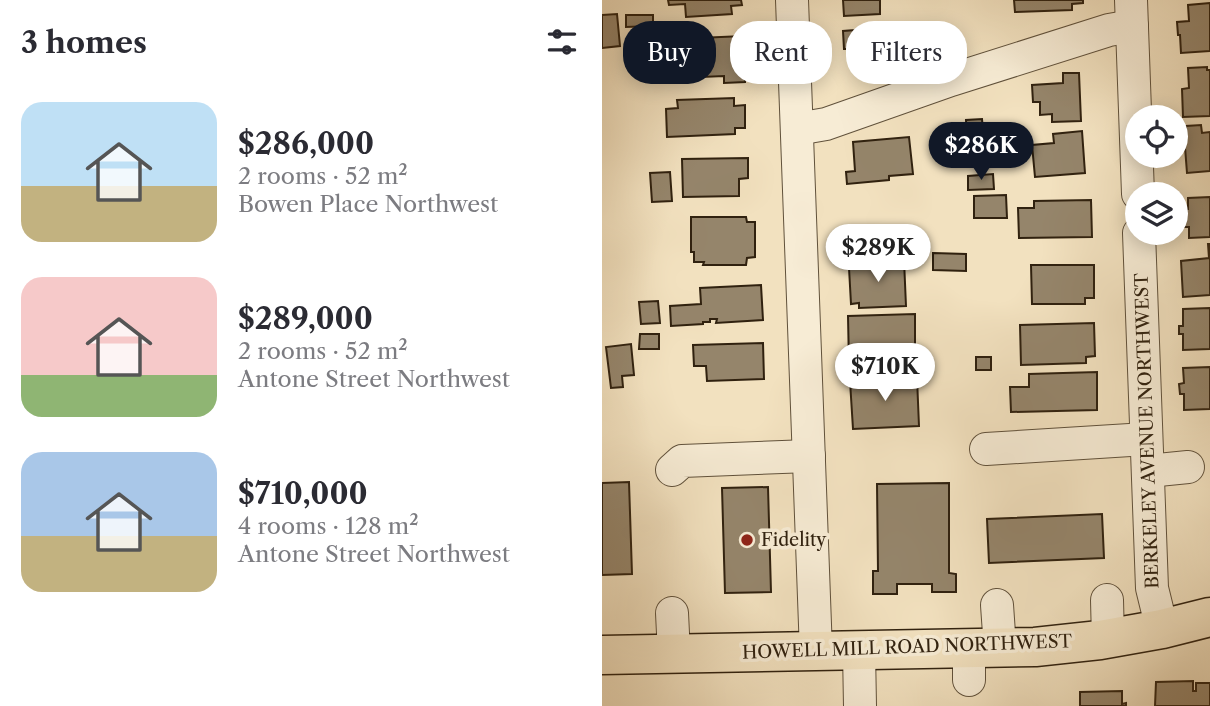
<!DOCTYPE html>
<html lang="en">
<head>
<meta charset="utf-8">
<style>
	body { margin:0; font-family:"Libre Caslon Text",serif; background:#f7f7f7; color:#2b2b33; height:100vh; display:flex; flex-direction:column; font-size:26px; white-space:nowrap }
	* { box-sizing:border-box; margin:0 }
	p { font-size:23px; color:#7c7c81 }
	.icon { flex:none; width:38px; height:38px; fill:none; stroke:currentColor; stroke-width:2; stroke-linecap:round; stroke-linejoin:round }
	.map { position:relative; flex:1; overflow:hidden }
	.sheet { display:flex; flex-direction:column; background:#fff; width:602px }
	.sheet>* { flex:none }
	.guide { position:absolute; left:21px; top:21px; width:481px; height:63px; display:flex; gap:14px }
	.tools { position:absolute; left:523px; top:105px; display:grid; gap:14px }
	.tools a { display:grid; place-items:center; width:63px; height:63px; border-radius:50%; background:#fff; box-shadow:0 4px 18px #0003; font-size:35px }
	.price { position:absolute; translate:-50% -60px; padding:0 16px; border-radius:24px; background:#fff; color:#222; font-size:23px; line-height:46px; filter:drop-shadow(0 2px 4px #0008) }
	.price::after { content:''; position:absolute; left:50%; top:42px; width:21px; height:16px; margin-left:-10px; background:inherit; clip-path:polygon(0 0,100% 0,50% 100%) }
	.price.active { background:#111827; color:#fff }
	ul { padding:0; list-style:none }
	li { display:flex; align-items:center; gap:21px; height:175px; padding:0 21px }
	li span { display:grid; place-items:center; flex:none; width:196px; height:140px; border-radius:21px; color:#555 }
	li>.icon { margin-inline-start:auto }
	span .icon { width:84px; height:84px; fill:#fffc; stroke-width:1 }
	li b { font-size:30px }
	h2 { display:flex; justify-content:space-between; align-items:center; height:84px; padding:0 21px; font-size:30px }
	.tag { padding:0 24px; border-radius:28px; background:#fff; box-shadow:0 4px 18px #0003; font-size:24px; line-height:63px }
	.tag.active { background:#111827; color:#fff }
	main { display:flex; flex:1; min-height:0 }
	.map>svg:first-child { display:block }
	.building { fill:#95856b; stroke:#30210f; stroke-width:2 }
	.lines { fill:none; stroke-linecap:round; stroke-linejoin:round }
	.minor-casing { stroke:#60513b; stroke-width:34 }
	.major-casing { stroke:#30210f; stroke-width:41 }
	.minor { stroke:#f7ecd5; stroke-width:32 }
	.major { stroke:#f2e1bf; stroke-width:38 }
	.poi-dot { fill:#8f2418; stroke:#f7ecd5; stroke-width:2.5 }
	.labels { text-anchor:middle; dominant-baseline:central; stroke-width:7; stroke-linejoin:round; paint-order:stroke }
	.street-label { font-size:18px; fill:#30210f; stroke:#f7ecd5 }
	.poi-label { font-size:18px; fill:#30210f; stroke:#f7ecd5; text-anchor:start }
</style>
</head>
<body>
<main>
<section class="sheet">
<h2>3 homes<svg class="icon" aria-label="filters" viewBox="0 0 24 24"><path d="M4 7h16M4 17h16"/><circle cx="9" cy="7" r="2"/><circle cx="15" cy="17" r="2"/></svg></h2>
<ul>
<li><span style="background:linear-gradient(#bfe0f5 60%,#c2b280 0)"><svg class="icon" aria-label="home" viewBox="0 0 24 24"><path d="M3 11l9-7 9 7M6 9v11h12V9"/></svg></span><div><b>$286,000</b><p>2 rooms · 52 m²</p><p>Bowen Place Northwest</p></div></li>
<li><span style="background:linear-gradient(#f6c9c9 70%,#8fb573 0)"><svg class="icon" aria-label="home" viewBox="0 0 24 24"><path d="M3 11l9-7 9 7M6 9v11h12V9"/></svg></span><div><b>$289,000</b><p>2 rooms · 52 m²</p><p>Antone Street Northwest</p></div></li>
<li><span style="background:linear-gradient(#a9c7e8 60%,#c2b280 0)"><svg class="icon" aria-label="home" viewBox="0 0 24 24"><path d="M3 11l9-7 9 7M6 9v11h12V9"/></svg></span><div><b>$710,000</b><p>4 rooms · 128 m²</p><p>Antone Street Northwest</p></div></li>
</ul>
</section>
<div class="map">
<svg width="608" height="706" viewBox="0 0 608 706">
	<rect width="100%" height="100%" fill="#f2e1bf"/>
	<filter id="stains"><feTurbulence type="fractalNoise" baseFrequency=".00286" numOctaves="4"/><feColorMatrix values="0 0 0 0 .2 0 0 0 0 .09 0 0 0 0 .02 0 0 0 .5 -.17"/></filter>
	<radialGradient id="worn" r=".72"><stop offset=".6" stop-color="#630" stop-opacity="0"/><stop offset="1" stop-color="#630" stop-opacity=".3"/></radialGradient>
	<g class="building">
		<polygon points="66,0 139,0 140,5 129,6 130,14 84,17 83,4 67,5"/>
		<polygon points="241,0 278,0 278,14 242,16"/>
		<polygon points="412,0 481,0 481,3 470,4 470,10 413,12"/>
		<polygon points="608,3 608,51 579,53 578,35 576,35 575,22 587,21 586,5"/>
		<polygon points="15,14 18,46 0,48 0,15"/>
		<polygon points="24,15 51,15 51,26 24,27"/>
		<polygon points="292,27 294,61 251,64 250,49 242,49 241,31"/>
		<polygon points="141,36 143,82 122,83 122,76 76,78 74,39"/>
		<polygon points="605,67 605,70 608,70 608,116 581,117 580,89 587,88 586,68"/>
		<polygon points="461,73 477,73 479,121 450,122 450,114 438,115 438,102 431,102 430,85 461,83"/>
		<polygon points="132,98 132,106 143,105 143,128 133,128 133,134 65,137 64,109 76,108 75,100"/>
		<polygon points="380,119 382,142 365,144 364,120"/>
		<polygon points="599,125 600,133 608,132 608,171 585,173 582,134 584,134 584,126"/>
		<polygon points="480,131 483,173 433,177 430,145 452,143 451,134"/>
		<polygon points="359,134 360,165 344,166 342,135"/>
		<polygon points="307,137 311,174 287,176 287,180 245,184 244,172 253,171 251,142"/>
		<polygon points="146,158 146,178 137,179 137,196 81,197 80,159"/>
		<polygon points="68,172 70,201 50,202 48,173"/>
		<polygon points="391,174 392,189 366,190 366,176"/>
		<polygon points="404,195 405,218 372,218 372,196"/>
		<polygon points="608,197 608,237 587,238 587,227 580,227 579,209 586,209 586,198"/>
		<polygon points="489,200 490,237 417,238 416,208 432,208 432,201"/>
		<polygon points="89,217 144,217 145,222 153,222 153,257 145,258 144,265 101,265 102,262 92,262 92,252 89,252"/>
		<polygon points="606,244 608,244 608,295 581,297 579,261 607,258"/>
		<polygon points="331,253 364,254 364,271 331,270"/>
		<polygon points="302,260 304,306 257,308 257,303 249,304 247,268 255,267 255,262"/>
		<polygon points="429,265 492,265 492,298 483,298 483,304 430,304"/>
		<polygon points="159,285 161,320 114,323 115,319 108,319 108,322 101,322 101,324 69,326 68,306 99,304 98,288"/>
		<polygon points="56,301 58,323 39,324 37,302"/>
		<polygon points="608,308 608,349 581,350 581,334 577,334 577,326 581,326 581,309"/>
		<polygon points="313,314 313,363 247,365 246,316"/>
		<polygon points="492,323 493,356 484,357 484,363 419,365 418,325"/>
		<polygon points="38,334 57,334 57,349 37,349"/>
		<polygon points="161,343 162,379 105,381 104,366 92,366 91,345"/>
		<polygon points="29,344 32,375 20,376 21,387 9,388 4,347"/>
		<rect x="374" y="357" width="15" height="13"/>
		<polygon points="608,367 608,409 582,410 582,394 578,394 577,384 582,383 581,368"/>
		<polygon points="495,372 495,410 409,412 408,387 427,387 427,374"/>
		<polygon points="315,378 317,426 251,429 248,381"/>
		<polygon points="27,482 30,574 0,575 0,483"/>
		<polygon points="347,483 347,573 354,574 354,592 330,592 330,584 295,584 295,594 271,594 271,571 276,571 275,484"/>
		<polygon points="166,487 169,592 123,593 120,488"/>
		<polygon points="500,514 502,558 387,563 385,519"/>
		<polygon points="591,681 591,691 594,691 594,683 608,683 608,706 553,706 554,682"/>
		<polygon points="520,691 520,704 524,703 524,706 478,706 478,692"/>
	</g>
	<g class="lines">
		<g class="minor-casing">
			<g id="minor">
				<polyline points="190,0 214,652"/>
				<polyline points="529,0 536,194"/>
				<polyline points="195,129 224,124 349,80 507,30 530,26"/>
				<polyline points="537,233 550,588 560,629"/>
				<polyline points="384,449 544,439"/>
				<polyline points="70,470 80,461 207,456"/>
				<polyline points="546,471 586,467"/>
				<polyline points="505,600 506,639"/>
				<polyline points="395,605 398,648"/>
				<polyline points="70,613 72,654"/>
				<polyline points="257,651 258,706"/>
				<polyline points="367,680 367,648"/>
			</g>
		</g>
		<g class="major-casing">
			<polyline id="major" points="0,655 433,647 498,640 560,629 608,617"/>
		</g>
		<use href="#minor" class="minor"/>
		<use href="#major" class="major"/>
	</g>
	<circle class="poi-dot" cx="145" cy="540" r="7"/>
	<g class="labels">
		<g class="street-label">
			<text transform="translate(545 431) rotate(-92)">BERKELEY AVENUE NORTHWEST</text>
			<text transform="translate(305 647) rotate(-2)">HOWELL MILL ROAD NORTHWEST</text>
		</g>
		<g class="poi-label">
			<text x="159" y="540">Fidelity</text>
		</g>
	</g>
	<rect width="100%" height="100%" filter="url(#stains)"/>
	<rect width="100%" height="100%" fill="url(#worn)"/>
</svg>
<div class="tools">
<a><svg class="icon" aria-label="locate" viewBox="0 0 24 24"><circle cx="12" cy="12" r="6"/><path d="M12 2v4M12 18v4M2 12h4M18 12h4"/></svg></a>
<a><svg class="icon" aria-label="layers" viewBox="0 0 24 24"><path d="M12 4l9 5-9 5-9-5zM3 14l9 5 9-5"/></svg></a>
</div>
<b class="price active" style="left:379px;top:182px">$286K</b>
<b class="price" style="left:276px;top:284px">$289K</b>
<b class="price" style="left:283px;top:403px">$710K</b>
<div class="guide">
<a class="tag active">Buy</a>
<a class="tag">Rent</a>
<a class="tag">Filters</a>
</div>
</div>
</main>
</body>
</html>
